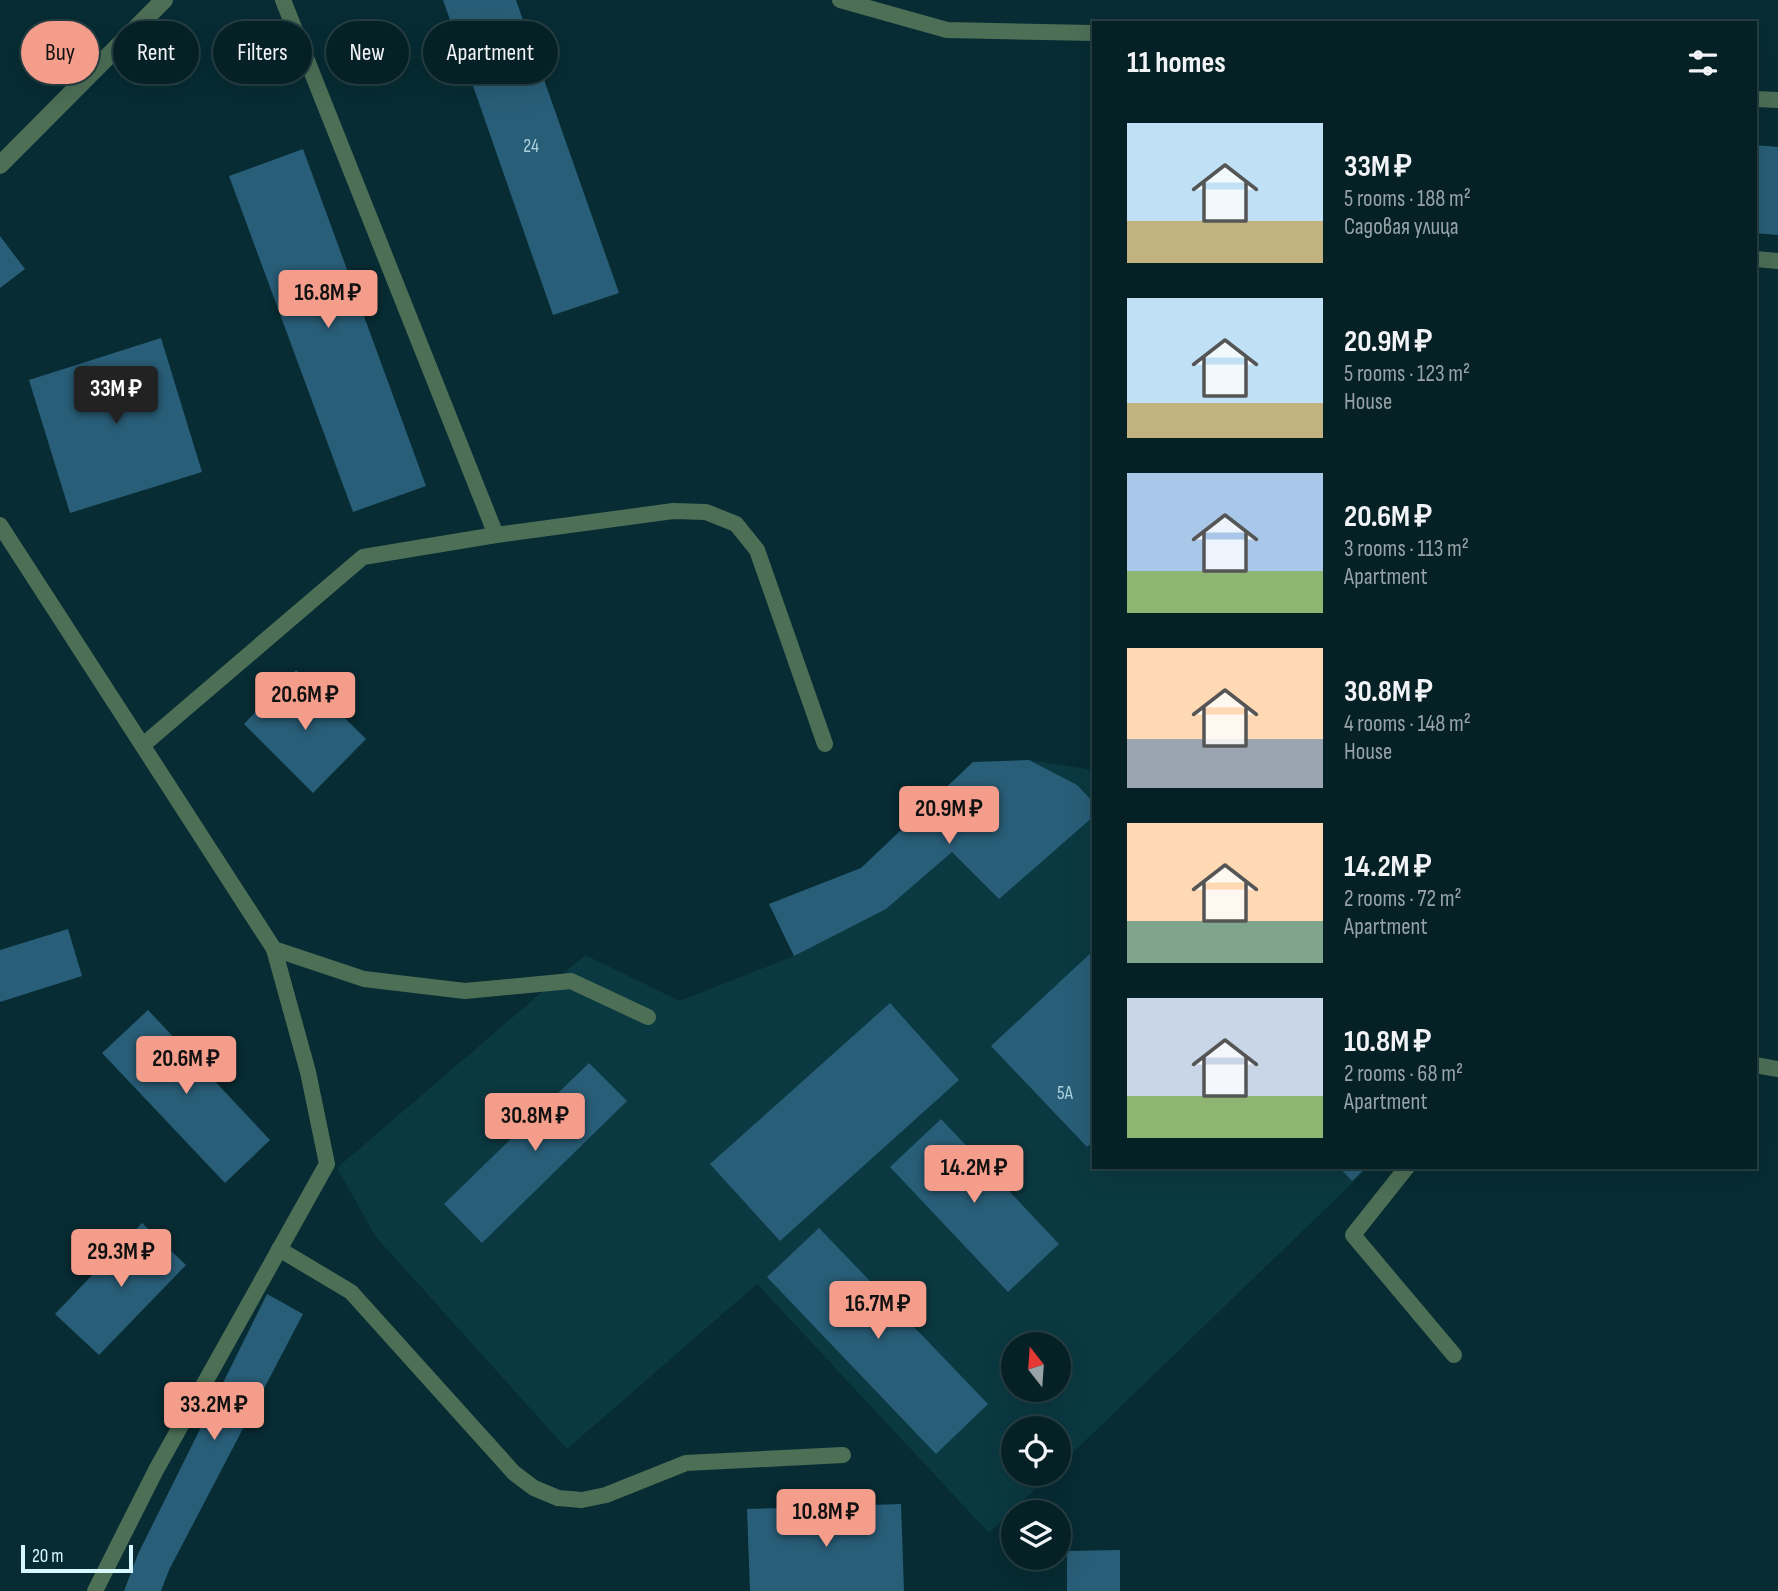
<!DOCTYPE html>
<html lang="en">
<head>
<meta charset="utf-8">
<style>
	body { margin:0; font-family:"Sofia Sans Condensed",sans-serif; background:#0e292e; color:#f1f3f6; height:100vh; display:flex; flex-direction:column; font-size:26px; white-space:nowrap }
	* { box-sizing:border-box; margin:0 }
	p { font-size:23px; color:#97a3a7 }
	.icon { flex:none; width:38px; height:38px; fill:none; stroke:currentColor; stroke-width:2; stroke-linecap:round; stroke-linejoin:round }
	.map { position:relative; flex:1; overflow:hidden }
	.drawer { position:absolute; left:1092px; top:21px; width:665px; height:1148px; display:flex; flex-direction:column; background:#052126; border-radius:0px; box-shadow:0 7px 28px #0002,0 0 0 2px #263e43 }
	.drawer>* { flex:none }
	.guide { position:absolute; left:21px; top:21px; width:665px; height:63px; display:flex; gap:14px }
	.needle { width:46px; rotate:343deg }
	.buttons { position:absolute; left:1001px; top:1332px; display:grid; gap:14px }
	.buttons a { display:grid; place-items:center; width:70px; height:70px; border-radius:50%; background:#052126; box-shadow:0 7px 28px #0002,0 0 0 2px #263e43; font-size:35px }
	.scale { position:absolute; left:21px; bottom:18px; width:112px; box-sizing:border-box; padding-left:7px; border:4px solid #d7f8ff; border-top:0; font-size:19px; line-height:24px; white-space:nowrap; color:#d7f8ff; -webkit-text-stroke:5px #072c33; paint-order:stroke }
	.price { position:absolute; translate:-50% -60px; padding:0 16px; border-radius:7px; background:#f49d8b; color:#111; font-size:23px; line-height:46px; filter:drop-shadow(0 2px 4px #0008) }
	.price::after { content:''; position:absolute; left:50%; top:42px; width:21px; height:16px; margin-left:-10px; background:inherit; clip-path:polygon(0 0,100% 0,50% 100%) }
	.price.selected { background:#222; color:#fff }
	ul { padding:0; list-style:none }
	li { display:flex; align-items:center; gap:21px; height:175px; padding:0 35px }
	li span { display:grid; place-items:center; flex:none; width:196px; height:140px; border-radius:0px; color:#555 }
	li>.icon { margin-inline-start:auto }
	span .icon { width:84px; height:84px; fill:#fffc; stroke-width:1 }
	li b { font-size:30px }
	h2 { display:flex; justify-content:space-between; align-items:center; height:84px; padding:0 35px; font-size:30px }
	.pill { padding:0 24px; border-radius:32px; background:#052126; box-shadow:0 7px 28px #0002,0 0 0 2px #263e43; font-size:24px; line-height:63px }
	.pill.selected { background:#f49d8b; color:#111 }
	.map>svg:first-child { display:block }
	.built { fill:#0b3941; fill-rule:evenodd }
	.building { fill:#295e78 }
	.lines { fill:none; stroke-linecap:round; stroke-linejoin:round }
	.service { stroke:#4d6f56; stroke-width:16 }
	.minor { stroke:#4d6f56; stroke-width:18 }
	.labels { text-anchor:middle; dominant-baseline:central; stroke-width:7; stroke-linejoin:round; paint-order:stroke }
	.number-label { font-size:19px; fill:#acd2dd }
</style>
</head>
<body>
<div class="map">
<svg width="1778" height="1591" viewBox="0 0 1778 1591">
	<rect width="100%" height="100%" fill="#072c33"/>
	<path class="built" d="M 1029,760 L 1094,770 L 1094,1167 L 1369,1167 L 1059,1466 L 1059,1428 L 1013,1428 L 1013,1474 L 1051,1474 L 989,1533 L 757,1284 L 567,1449 L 376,1237 L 337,1168 L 585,955 L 680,1001 L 794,956 L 769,904 L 861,868 L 973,762 ZM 1013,1344 L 1059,1344 L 1059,1390 L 1013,1390 Z"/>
	<g class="building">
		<polygon points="443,0 516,0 619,293 553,315"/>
		<polygon points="1755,145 1778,147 1778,235 1755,233"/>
		<polygon points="303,149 426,486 353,512 229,176"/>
		<polygon points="0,236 25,269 0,288"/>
		<polygon points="161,338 202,472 70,513 29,380"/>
		<polygon points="296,670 366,739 313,793 244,724"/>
		<polygon points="1029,760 1077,785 1094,803 1094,816 999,899 952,852 886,909 794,956 769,904 861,868 973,762"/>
		<polygon points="68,929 82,976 0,1002 0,950"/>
		<polygon points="1094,950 1094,1141 1087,1147 991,1046"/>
		<polygon points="890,1003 959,1080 780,1241 710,1164"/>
		<polygon points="148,1010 270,1140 225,1183 102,1053"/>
		<polygon points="589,1063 627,1101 482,1243 444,1204"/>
		<polygon points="941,1119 1059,1244 1008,1292 890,1167"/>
		<polygon points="1339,1167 1367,1167 1352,1181"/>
		<polygon points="142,1223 186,1265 99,1355 55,1314"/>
		<polygon points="819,1228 988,1404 936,1454 767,1277"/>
		<polygon points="267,1294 303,1314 169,1570 161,1591 124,1591 138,1554"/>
		<polygon points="901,1504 904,1591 750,1591 747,1509"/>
		<polygon points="1120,1550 1120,1591 1067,1591 1067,1551"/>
	</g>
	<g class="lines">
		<g class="service">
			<polyline points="840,0 947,30 1094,33"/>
			<polyline points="1755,99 1778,100"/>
			<polyline points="1755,259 1778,261"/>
			<polyline points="0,525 274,949 364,979 465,991 571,981 648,1017"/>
			<polyline points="496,535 673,511 706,512 736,524 757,550 825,744"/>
			<polyline points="143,745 363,557 496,535 283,0"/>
			<polyline points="1755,1065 1778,1069"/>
			<polyline points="1407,1167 1353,1235 1454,1355"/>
			<polyline points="279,1249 351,1292 514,1473 534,1488 558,1498 582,1500 606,1495 686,1463 843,1455"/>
			<polyline points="95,1591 156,1470 327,1164 308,1072 274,949"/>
		</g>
		<polyline class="minor" points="0,165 164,0"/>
	</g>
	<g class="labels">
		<g class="number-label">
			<text x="531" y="146">24</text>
			<text x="1065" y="1093">5А</text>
		</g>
	</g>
</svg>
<div class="buttons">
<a><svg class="needle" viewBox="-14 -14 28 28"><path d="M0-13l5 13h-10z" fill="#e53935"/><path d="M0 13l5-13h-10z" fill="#97a3a7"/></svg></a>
<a><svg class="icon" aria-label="locate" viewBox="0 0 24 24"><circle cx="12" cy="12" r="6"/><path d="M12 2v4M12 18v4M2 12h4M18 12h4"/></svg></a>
<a><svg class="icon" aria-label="layers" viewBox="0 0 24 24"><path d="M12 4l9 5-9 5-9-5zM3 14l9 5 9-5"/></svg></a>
</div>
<div class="scale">20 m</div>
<b class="price" style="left:328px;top:330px">16.8M ₽</b>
<b class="price selected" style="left:116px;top:426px">33M ₽</b>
<b class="price" style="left:305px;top:732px">20.6M ₽</b>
<b class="price" style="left:949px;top:846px">20.9M ₽</b>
<b class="price" style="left:186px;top:1096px">20.6M ₽</b>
<b class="price" style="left:535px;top:1153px">30.8M ₽</b>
<b class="price" style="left:974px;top:1205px">14.2M ₽</b>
<b class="price" style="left:121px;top:1289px">29.3M ₽</b>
<b class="price" style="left:878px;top:1341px">16.7M ₽</b>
<b class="price" style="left:214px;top:1442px">33.2M ₽</b>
<b class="price" style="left:826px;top:1549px">10.8M ₽</b>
<div class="guide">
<a class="pill selected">Buy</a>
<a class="pill">Rent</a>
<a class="pill">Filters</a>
<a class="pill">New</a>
<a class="pill">Apartment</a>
</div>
<section class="drawer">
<h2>11 homes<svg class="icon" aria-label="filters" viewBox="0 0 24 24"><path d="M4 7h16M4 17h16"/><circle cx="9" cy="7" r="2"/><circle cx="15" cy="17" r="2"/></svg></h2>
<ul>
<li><span style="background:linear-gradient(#bfe0f5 70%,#c2b280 0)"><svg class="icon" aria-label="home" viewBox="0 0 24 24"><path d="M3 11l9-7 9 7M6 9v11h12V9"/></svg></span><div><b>33M ₽</b><p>5 rooms · 188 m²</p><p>Садовая улица</p></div></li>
<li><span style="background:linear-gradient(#bfe0f5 75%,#c2b280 0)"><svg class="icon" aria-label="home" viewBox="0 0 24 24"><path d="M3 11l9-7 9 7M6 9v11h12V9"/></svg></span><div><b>20.9M ₽</b><p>5 rooms · 123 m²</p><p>House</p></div></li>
<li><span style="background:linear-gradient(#a9c7e8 70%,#8fb573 0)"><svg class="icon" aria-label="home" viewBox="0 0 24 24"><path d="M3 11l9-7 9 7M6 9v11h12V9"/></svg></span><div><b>20.6M ₽</b><p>3 rooms · 113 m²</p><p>Apartment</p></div></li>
<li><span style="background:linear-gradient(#ffd9b3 65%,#9aa5b1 0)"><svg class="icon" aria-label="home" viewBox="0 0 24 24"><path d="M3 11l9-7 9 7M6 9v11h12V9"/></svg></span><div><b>30.8M ₽</b><p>4 rooms · 148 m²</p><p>House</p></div></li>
<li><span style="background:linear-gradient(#ffd9b3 70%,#7fa58c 0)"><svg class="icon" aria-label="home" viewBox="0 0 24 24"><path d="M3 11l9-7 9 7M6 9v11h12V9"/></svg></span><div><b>14.2M ₽</b><p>2 rooms · 72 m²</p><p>Apartment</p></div></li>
<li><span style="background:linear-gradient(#c9d6e8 70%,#8fb573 0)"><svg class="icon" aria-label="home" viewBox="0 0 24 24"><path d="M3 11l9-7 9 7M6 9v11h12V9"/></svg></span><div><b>10.8M ₽</b><p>2 rooms · 68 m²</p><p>Apartment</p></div></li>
</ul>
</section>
</div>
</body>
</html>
